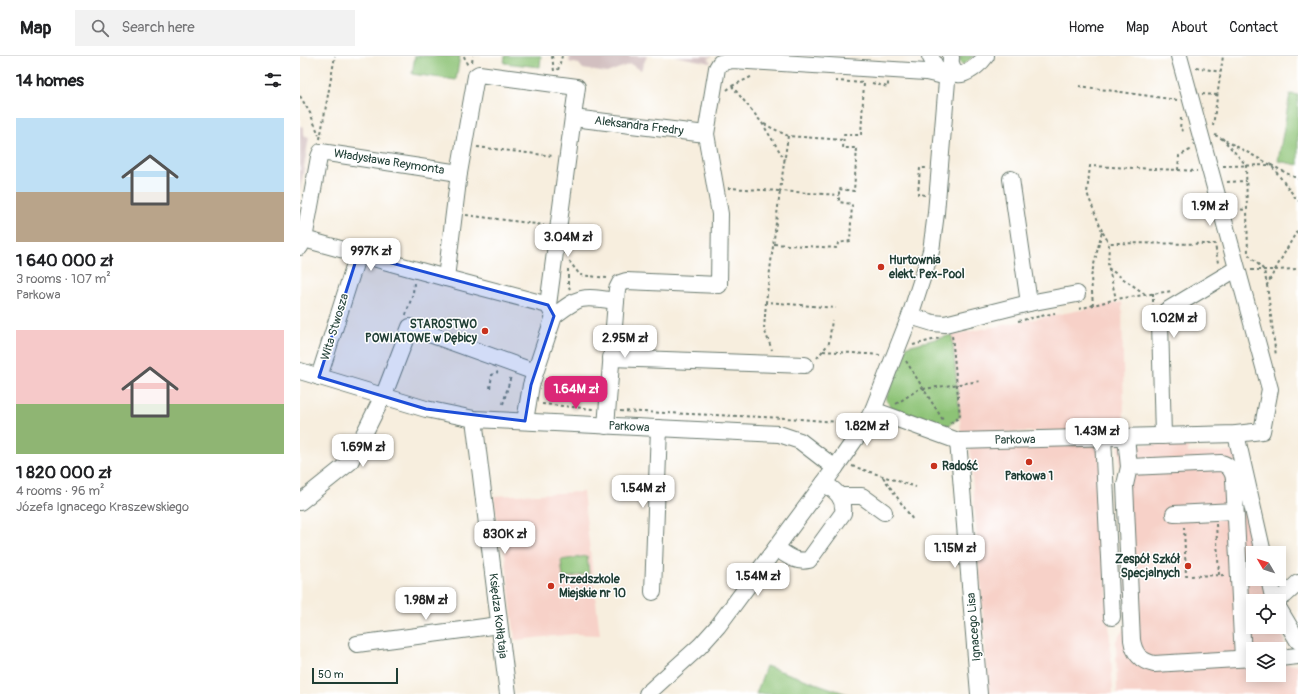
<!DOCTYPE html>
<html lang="en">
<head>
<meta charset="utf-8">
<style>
	body { margin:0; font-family:Pangolin,sans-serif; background:#f2f2f2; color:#202124; height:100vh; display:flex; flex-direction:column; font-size:15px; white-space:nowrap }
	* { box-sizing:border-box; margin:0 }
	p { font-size:13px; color:#757577 }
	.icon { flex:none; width:22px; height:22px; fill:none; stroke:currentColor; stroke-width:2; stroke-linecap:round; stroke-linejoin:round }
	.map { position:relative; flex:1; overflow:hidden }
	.sheet { display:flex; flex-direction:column; background:#fff; width:300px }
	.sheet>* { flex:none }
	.needle { width:26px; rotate:309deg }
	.buttons { position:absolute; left:946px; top:490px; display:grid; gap:8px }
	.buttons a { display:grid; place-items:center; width:40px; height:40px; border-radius:0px; background:#fff; box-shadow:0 2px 10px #0003; font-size:20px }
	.scale { position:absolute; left:12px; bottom:10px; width:86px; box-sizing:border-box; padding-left:4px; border:2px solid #1f3d34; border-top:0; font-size:11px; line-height:14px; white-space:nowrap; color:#1f3d34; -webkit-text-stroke:3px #fff; paint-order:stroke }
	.price { position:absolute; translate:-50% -34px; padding:0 9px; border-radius:8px; background:#fff; color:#222; font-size:13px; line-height:26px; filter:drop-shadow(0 1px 2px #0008) }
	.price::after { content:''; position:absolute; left:50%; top:24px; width:12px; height:9px; margin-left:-6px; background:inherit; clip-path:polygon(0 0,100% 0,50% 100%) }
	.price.on { background:#db2777; color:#fff }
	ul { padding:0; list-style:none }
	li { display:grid; align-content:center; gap:8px; height:212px; padding:0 16px }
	li span { display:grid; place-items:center; height:124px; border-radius:0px; color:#555 }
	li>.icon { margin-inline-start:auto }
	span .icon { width:72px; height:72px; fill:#fffc; stroke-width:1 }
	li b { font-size:17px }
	h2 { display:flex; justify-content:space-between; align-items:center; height:48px; padding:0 16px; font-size:17px }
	header { display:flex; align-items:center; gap:24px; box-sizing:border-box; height:56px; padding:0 20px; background:#fff; border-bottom:1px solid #e0e0e0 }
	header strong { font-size:19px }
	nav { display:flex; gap:22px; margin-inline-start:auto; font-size:14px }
	.search { width:280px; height:36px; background:#f2f2f2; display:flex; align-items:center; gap:10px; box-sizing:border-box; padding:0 14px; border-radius:0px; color:#757577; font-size:15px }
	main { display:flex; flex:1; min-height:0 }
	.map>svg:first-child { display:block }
	.built { fill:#f7d1c8; fill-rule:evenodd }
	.industrial { fill:#d2bfc0 }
	.green { fill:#8dc376; stroke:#568055 }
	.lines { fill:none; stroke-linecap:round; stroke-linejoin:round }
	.minor-casing { stroke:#6b7b70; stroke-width:18 }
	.path { stroke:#6b7b70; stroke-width:2; stroke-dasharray:3 3; stroke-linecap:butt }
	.minor { stroke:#fff; stroke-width:16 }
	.marked { fill:#1d4ed8; fill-opacity:0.2; stroke:#1d4ed8; stroke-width:3; stroke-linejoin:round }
	.poi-dot { fill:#c8321e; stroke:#fff; stroke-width:1.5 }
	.labels { text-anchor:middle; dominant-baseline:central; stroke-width:3; stroke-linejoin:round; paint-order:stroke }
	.street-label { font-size:12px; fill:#1f3d34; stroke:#fff }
	.poi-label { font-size:12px; font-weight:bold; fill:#1f3d34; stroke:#fff; text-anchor:start }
</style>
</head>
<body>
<header>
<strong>Map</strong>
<div class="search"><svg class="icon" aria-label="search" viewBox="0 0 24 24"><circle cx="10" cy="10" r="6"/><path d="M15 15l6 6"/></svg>Search here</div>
<nav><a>Home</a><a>Map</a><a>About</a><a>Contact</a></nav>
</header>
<main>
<section class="sheet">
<h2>14 homes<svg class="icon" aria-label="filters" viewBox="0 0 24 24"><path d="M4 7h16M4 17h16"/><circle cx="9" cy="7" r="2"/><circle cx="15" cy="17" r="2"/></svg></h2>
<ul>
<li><span style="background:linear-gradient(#bfe0f5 60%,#b9a48a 0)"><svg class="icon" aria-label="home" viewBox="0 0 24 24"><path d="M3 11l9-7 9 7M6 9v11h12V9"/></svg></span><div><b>1 640 000 zł</b><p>3 rooms · 107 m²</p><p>Parkowa</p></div></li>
<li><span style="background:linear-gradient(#f6c9c9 60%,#8fb573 0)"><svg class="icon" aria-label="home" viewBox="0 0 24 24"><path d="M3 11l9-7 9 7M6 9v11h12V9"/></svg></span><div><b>1 820 000 zł</b><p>4 rooms · 96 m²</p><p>Józefa Ignacego Kraszewskiego</p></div></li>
</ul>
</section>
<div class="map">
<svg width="998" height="638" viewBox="0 0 998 638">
	<rect width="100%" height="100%" fill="#fff"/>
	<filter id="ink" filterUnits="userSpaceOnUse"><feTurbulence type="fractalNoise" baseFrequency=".025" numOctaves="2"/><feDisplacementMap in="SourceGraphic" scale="8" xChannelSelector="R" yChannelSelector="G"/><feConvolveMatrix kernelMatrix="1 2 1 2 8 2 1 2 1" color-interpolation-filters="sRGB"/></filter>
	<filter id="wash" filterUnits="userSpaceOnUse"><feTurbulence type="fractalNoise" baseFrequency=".012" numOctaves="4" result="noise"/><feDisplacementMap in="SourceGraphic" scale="16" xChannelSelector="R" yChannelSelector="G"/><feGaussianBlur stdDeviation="0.9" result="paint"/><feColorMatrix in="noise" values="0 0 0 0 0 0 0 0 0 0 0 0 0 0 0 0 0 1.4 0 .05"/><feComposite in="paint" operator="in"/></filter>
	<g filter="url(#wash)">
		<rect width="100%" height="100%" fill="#f7eede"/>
		<g class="built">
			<polygon points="822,246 824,367 818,374 661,377 652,279"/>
			<polygon points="799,384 813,638 689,638 670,392"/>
			<path d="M 888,388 L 888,397 L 931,396 L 936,398 L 958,497 L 953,497 L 953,523 L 964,523 L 969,545 L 953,545 L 953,571 L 979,571 L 979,566 L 983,573 L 985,608 L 998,609 L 998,638 L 817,638 L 816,585 L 826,569 L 819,389 ZM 953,593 L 979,593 L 979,619 L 953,619 Z"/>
			<polygon points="283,436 300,579 274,578 215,584 203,481 199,478 194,440"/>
		</g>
		<g class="industrial">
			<polygon points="270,0 347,0 341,14 330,8 307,17 283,13 279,8 269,6"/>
			<polygon points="374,0 412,0 408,2 411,7"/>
			<polygon points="0,70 4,71 3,80 9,81 0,135"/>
		</g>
		<g class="green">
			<polygon points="115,0 160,0 156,24 112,18"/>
			<polygon points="205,0 241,0 240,11 204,7"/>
			<polygon points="660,0 674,0 663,9 660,6"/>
			<polygon points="990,38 998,39 998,109 978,105"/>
			<polygon points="652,279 660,361 646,372 591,351 586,344 587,340 607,290"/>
			<polygon points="287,500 289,518 263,522 261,504"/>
			<polygon points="466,610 547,638 456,638"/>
		</g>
	</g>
	<g filter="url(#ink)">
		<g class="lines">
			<g class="minor-casing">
				<g id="minor">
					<polyline points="630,0 637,13"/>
					<path d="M 651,1 C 648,33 677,13 686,0"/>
					<polyline points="273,62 406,78"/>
					<polyline points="711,123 729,247"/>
					<polyline points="4,183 146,222"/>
					<polyline points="0,191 4,183 19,101 21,96 159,117"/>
					<path d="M 254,260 C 281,239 282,240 316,245"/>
					<polyline points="610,260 633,267 645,268 729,247 777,238"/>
					<polyline points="311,302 505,309"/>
					<polyline points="0,315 126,353 174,363 479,378 500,385 535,412"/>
					<polyline points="19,321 58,198"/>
					<polyline points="573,354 658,385 936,378 962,375 970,333 879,0"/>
					<polyline points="174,363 208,638"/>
					<polyline points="225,365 231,329 254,260 248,249 277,31 179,18 176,20 159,117 146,222 248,249"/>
					<polyline points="306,370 317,233 320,227 326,225 419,229 420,158 406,78 417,12 420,7 432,4 626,16 648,21"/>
					<polyline points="936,378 963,497"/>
					<polyline points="863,380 860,266 866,255 936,213"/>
					<path d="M 826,381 L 829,411 L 825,429 L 832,584 C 834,598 841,605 854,608 L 953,602"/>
					<polyline points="803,382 812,561"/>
					<polyline points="658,385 679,638"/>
					<path d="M 829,411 L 921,407 C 929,409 933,415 934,423 L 943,602"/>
					<polyline points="540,440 562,440 584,456"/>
					<polyline points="0,446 50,406 85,336 110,271 235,316"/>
					<polyline points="874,458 935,455"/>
					<path d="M 476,492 C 487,499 495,507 509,504 L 543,457 C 545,442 536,435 524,427"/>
					<polyline points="969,523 974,545"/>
					<polyline points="353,536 359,372"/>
					<polyline points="974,545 985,539 998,527"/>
					<polyline points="979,553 998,585"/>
					<polyline points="57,588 199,569"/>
					<polyline points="979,602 998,600"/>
					<polyline points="347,638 400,590 418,570 535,412 563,372 573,354 610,260 631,195 636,157 647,25 652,10"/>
				</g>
			</g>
			<g class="path">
				<polyline points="164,0 168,11"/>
				<polyline points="252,0 254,15"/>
				<polyline points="172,6 173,0"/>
				<polyline points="896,11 920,16"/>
				<polyline points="258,14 262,0"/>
				<polyline points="572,27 588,31 588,26"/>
				<polyline points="432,30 453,20"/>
				<polyline points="779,30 877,44"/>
				<polyline points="427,34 432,30 462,67 485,104"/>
				<polyline points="902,38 917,39"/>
				<polyline points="0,40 10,57 19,79"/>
				<polyline points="881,62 880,73 884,75"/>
				<polyline points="464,68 488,80 544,84"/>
				<polyline points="913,70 923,0"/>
				<polyline points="915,79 971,109 998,145"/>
				<polyline points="488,80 480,135 539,139"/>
				<polyline points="922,82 946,109 948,198 964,214 967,229 975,214 998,213"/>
				<polyline points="20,83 35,0"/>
				<polyline points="177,91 253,100"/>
				<polyline points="923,110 971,109 998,123"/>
				<polyline points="878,114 897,115"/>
				<polyline points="927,126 946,125"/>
				<polyline points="428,132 480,135 466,246 536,252"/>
				<polyline points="625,139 618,138 620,112 626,112"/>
				<polyline points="935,153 947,154"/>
				<polyline points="166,159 244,169"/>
				<polyline points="802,175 787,137 790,110 878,114 879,100 890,94 889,92"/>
				<polyline points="474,188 537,192 538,187 550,185 552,148 539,146 539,133 554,135 557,92 543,92 544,79 561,79 564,27 536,25"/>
				<polyline points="269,205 280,219 307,222"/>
				<polyline points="268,213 268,229 270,233"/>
				<polyline points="809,213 816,243"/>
				<polyline points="951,214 975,214 998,173"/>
				<polyline points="967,229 976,300"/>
				<polyline points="853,237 853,250"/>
				<polyline points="845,238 808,212 809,187 915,188 918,207"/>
				<polyline points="466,246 464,273 472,294"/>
				<polyline points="793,250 791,221 802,175 809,187"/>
				<polyline points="779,253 816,243 872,235"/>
				<polyline points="106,259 113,237 114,227"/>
				<polyline points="718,265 755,257"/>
				<polyline points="613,289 640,282"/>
				<polyline points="523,295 581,299"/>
				<polyline points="517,302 529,287 532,264"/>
				<polyline points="606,305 643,364"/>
				<polyline points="190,332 192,319 198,316"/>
				<polyline points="623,333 681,325"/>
				<polyline points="203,348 211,320"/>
				<polyline points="242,348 293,353"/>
				<polyline points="596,348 622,331"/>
				<polyline points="320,355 486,362 551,367"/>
				<polyline points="650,367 660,361 652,279"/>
				<polyline points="552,410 616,431"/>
				<polyline points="583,421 613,464"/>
				<polyline points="916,468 919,519"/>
				<polyline points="884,471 886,520 926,519"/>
			</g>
			<use href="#minor" class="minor"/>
		</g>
	</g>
	<path class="marked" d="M 58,198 L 248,249 L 254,260 L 231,329 L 225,365 L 126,353 L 19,321 Z"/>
	<g class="poi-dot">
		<circle cx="581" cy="211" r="4"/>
		<circle cx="185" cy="275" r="4"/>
		<circle cx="729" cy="406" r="4"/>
		<circle cx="634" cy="410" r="4"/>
		<circle cx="888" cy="510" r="4"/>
		<circle cx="251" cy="530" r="4"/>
	</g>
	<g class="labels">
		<g class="street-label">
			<text transform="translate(339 70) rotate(7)">Aleksandra Fredry</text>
			<text transform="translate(89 106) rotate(9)">Władysława Reymonta</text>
			<text transform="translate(35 271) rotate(-73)">Wita Stwosza</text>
			<text transform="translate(329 371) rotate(3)">Parkowa</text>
			<text transform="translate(715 384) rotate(-1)">Parkowa</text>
			<text transform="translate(198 560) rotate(83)">Księdza Kołłątaja</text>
			<text transform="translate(674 571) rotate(-95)">Ignacego Lisa</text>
		</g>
		<g class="poi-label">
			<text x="589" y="204">Hurtownia<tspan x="589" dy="14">elekt. Pex-Pool</tspan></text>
			<text x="177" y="268" text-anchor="end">STAROSTWO<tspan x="177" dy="14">POWIATOWE w Dębicy</tspan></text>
			<text x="642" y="410">Radość</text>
			<text x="729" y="420" text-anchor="middle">Parkowa 1</text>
			<text x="880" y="503" text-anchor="end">Zespół Szkół<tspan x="880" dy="14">Specjalnych</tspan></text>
			<text x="259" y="523">Przedszkole<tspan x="259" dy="14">Miejskie nr 10</tspan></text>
		</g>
	</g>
</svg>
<div class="buttons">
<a><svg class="needle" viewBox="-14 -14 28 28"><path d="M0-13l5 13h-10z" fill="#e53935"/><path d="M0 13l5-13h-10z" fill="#757577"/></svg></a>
<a><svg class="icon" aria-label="locate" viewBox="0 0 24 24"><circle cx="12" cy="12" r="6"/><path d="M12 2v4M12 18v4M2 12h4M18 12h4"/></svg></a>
<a><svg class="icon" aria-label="layers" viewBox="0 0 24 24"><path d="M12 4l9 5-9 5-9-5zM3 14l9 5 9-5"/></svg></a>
</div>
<div class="scale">50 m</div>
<b class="price" style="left:910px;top:171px">1.9M zł</b>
<b class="price" style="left:268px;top:202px">3.04M zł</b>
<b class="price" style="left:71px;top:216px">997K zł</b>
<b class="price" style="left:874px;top:283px">1.02M zł</b>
<b class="price" style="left:325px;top:303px">2.95M zł</b>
<b class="price on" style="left:276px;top:354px">1.64M zł</b>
<b class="price" style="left:567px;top:391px">1.82M zł</b>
<b class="price" style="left:797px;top:396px">1.43M zł</b>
<b class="price" style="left:63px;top:412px">1.69M zł</b>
<b class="price" style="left:343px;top:453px">1.54M zł</b>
<b class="price" style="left:205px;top:499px">830K zł</b>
<b class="price" style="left:655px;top:513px">1.15M zł</b>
<b class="price" style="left:458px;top:541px">1.54M zł</b>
<b class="price" style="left:126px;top:565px">1.98M zł</b>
</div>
</main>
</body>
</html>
